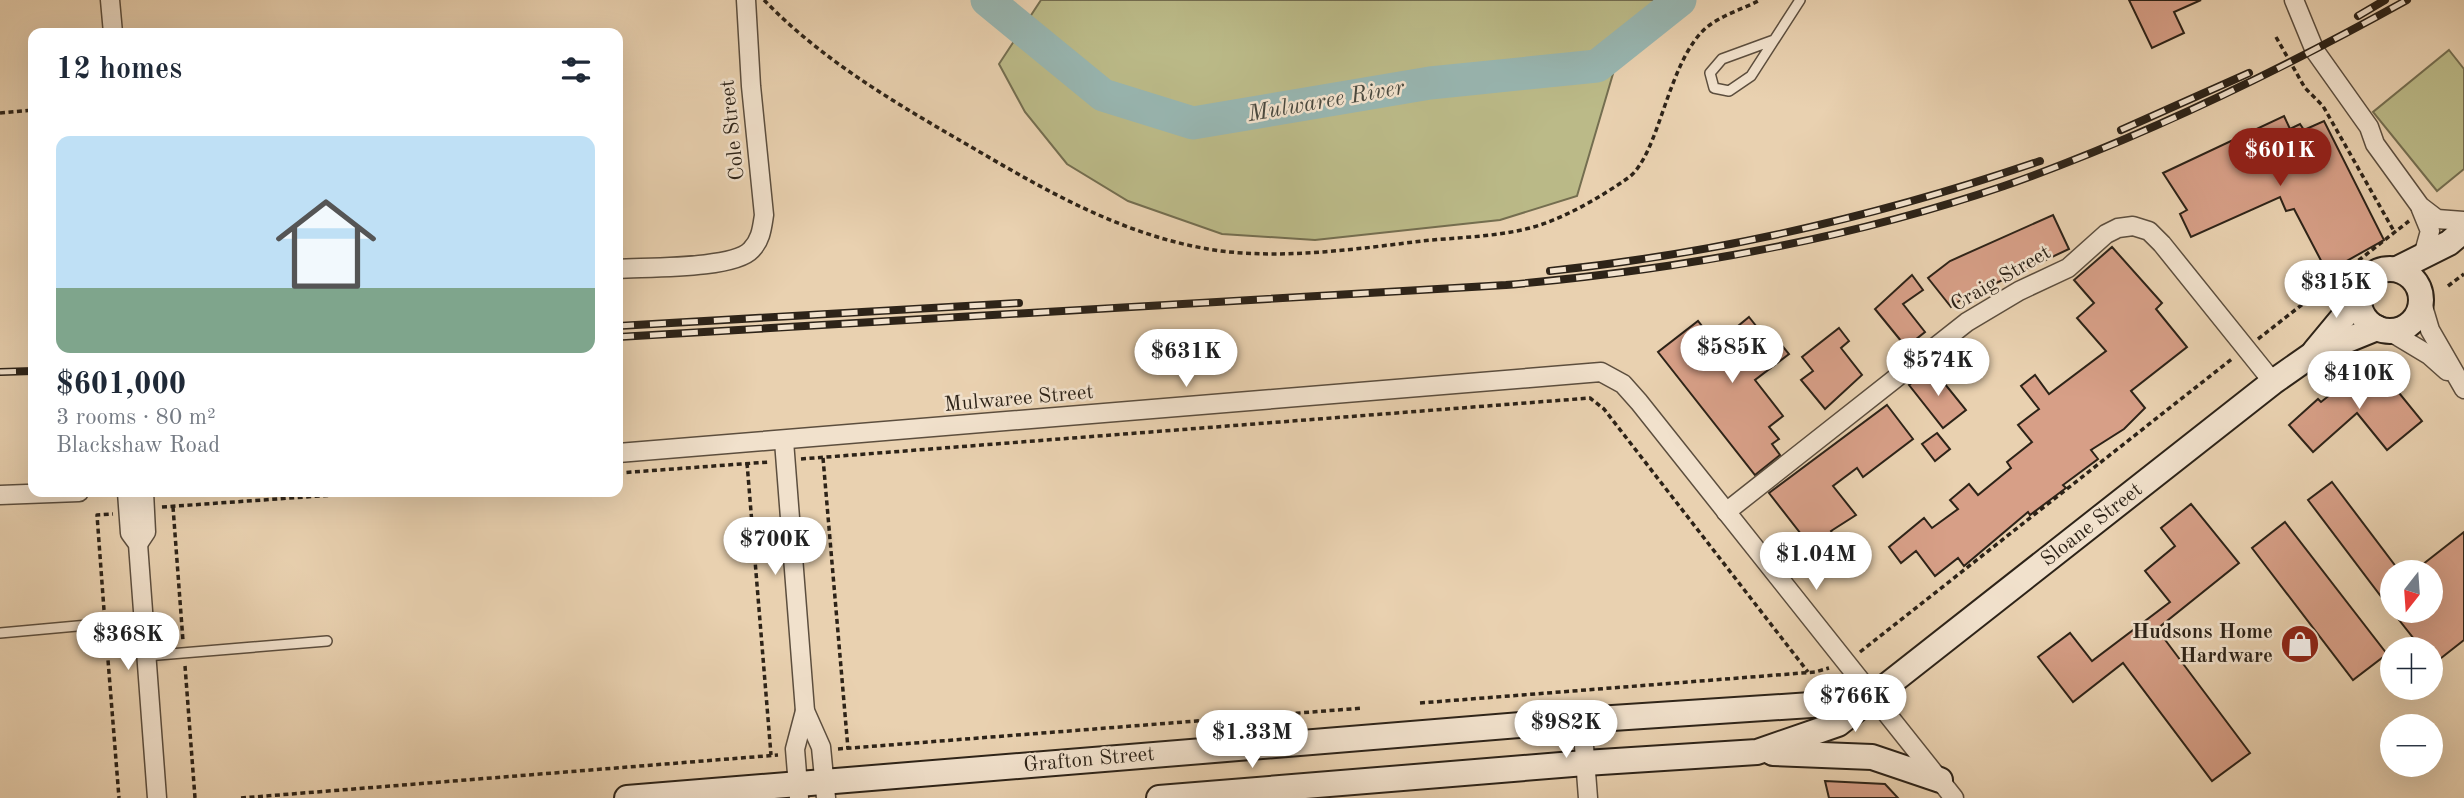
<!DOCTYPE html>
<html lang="en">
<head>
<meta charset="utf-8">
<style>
	body { margin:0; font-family:"Old Standard TT",serif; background:#f2f2f3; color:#1f2937; height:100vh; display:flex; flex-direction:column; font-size:26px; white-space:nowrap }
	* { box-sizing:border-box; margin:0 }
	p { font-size:23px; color:#747a83 }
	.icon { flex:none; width:38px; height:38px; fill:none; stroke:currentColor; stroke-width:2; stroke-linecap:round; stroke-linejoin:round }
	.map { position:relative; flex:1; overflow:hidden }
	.drawer { position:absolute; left:28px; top:28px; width:595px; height:469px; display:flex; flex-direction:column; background:#fff; border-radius:14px; box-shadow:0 7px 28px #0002 }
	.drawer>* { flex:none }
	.needle { width:46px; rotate:197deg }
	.tools { position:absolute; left:2380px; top:560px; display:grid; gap:14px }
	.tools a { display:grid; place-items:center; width:63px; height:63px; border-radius:50%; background:#fff; box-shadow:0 7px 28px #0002; font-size:35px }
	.price { position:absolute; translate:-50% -60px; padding:0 16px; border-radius:24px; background:#fff; color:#222; font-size:23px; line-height:46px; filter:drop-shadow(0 2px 4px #0008) }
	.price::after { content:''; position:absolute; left:50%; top:42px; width:21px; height:16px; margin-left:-10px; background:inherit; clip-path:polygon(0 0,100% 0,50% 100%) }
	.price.current { background:#8f2418; color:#fff }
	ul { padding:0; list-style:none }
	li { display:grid; align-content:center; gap:14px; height:371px; padding:0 28px }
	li+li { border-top:2px solid #e0e1e3 }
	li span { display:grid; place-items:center; height:217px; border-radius:14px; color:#555 }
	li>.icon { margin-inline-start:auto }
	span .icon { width:126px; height:126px; fill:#fffc; stroke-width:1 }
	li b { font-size:30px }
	h2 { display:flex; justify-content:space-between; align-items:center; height:84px; padding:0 28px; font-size:30px }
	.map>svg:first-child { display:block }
	.green { fill:#bbba88; stroke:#746e50; stroke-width:2 }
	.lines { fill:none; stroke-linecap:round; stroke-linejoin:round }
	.river { stroke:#98b6b1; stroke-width:33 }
	.building { fill:#d79f87; stroke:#2d2318; stroke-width:2 }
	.lane-casing { stroke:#5c4e3e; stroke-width:12 }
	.street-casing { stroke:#5c4e3e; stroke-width:21 }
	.secondary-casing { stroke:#2d2318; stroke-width:28 }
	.path { stroke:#2d2318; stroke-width:3.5; stroke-dasharray:5 3.5; stroke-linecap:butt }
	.lane { stroke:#f1e1cc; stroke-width:9 }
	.street { stroke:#f1e1cc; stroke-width:18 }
	.secondary { stroke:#f1e1cc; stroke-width:24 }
	.rail-casing { stroke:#2d2318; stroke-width:8 }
	.rail { stroke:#f1e1cc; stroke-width:5; stroke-dasharray:16; stroke-linecap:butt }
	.labels { text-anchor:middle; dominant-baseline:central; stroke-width:5; stroke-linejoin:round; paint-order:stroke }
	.street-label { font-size:21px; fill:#2d2318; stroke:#f1e1cc }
	.poi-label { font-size:21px; font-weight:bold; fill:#2d2318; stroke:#f1e1cc; text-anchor:end }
	.water-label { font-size:23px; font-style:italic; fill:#48483e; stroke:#f1e1cc }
</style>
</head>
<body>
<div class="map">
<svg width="2464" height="798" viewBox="0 0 2464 798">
	<rect width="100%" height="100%" fill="#e9d1b0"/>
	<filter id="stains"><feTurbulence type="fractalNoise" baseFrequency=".00286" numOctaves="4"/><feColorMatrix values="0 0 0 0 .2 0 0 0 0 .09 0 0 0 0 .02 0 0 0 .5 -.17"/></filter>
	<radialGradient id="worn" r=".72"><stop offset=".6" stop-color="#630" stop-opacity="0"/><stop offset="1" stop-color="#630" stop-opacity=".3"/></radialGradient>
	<g class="green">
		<polygon points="1041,0 1662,0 1625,33 1577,196 1500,220 1315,240 1222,234 1128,201 1067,164 1025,112 999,64"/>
		<polygon points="2449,50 2464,69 2464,169 2437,191 2373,112"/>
	</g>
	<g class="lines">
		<polyline class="river" points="987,0 1103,95 1193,123 1430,83 1597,66 1680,0"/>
	</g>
	<g class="building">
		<polygon points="2129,0 2201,0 2174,12 2184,33 2152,48"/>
		<polygon points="2284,116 2290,129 2300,124 2304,130 2324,121 2384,240 2327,272 2294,209 2286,211 2280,197 2191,237 2180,214 2187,210 2163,173"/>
		<polygon points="2053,215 2069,249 1977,292 1976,289 1951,307 1928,278 1950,261"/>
		<polygon points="2112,247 2162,303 2156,309 2187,347 2131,391 2145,408 2124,429 2091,450 2098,459 2063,485 2066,488 2030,515 2028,512 1964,566 1958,558 1935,576 1916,551 1901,563 1889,547 1924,518 1932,528 1958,509 1950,500 1969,484 1978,495 2011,468 2007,462 2032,442 2018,425 2039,409 2021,386 2035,375 2049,394 2106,351 2077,318 2094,303 2074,280"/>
		<polygon points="1912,275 1923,290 1903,304 1925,332 1906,347 1875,309"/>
		<polygon points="1749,317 1769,342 1775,337 1789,354 1755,380 1783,416 1769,427 1779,439 1772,444 1780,455 1755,475 1658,352 1698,321 1716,344"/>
		<polygon points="1839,328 1849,341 1841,348 1862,375 1825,409 1801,380 1813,371 1802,357"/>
		<polygon points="2373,361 2422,421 2387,450 2357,413 2313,452 2289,425 2318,399 2321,402"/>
		<polygon points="1932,368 1966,410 1943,428 1909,385"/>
		<polygon points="1887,405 1913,439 1863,477 1857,468 1833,486 1856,515 1831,531 1835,538 1815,552 1769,493"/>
		<polygon points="1937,433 1950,449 1935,461 1922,444"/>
		<polygon points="2332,482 2400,572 2392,572 2392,611 2308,500"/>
		<polygon points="2191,504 2239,563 2157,629 2250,753 2212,781 2123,663 2073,702 2038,657 2070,633 2092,661 2170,602 2145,571 2175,546 2161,528"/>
		<polygon points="2285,522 2387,654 2353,680 2252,548"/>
		<polygon points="2464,532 2464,640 2431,666 2431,649 2422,649 2392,611 2431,611 2431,572 2413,572"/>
		<polygon points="1825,781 1885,784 1898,798 1829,798"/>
	</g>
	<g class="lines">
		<g class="lane-casing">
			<g id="lane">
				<polyline points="1774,40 1722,59 1710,73 1714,88 1729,91 1751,76 1800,0"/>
				<polyline points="0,633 143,620"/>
				<polyline points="146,656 327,641"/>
			</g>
		</g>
		<g class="street-casing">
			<g id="street">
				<polyline points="110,0 113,33"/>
				<polyline points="2294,0 2315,51 2369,127 2375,144 2420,206 2437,219 2464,221"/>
				<polyline points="2421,209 2430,231 2423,256"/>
				<path d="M 618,269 C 646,267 734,269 751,250 C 761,240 762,228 764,215 L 751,86 L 746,0"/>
				<polyline points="2422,303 2430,330 2464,389"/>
				<polyline points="2389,331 2429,355 2447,371"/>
				<polyline points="784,441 805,711 821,747 826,798"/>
				<polyline points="618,453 1601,372 1623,384 1639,402 1954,798"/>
				<polyline points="127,492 130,533 138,544 157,798"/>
				<polyline points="0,495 79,492"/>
				<polyline points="1726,512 1967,322 2019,291 2068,268 2106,234 2118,228 2133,226 2149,231 2162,244 2273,382"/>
				<polyline points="138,544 146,532 144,492"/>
				<polyline points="1582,720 1588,798"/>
				<polyline points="799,798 795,749 805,711"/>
			</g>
		</g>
		<g class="secondary-casing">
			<g id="secondary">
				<circle cx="2390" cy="300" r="31"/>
				<polyline points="2397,269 2449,243 2464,230"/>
				<polyline points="2315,351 2359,298"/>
				<polyline points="1773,753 1872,757 1940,780"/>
				<polyline points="627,798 1582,720 1811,705 1872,697"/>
				<polyline points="1159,798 1585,763 1757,752 1838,724 2273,382 2313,354 2377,328"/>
			</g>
		</g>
		<g class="path">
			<path d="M 764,0 C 821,59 892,101 961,141 C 1043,189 1125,238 1221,251 C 1287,259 1357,249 1422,241 C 1460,237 1503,237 1540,225 C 1570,215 1602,196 1628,178 C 1660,155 1667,61 1707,27 C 1722,15 1743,9 1760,0"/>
			<polyline points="2276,37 2305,88 2323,106 2395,233"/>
			<polyline points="0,113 33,110"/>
			<polyline points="2448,286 2464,274"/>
			<polyline points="2258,339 2409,221"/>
			<polyline points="823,458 848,749"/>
			<polyline points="801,459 1590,398 1604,409 1808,672"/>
			<polyline points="747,463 771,755"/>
			<polyline points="618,473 769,462"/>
			<polyline points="162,507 377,492"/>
			<polyline points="173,507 183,641"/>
			<polyline points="104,610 97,515 113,514"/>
			<polyline points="106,635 119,798"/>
			<polyline points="1860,652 2233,358"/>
			<polyline points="185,666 195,798"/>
			<polyline points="1420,703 1815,672 1829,668"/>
			<polyline points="838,749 1363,708"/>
			<polyline points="241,798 778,755"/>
		</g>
		<use href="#lane" class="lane"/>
		<use href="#street" class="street"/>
		<use href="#secondary" class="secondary"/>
		<g class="rail-casing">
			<g id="rail">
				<polyline points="2358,16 2385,0"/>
				<polyline points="2121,130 2249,73"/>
				<path d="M 1550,271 C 1718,253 1880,216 2040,161"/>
				<polyline points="618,326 1019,303"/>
				<path d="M 618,337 L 1506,285 C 1676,270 1843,241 2004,186 C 2144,137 2277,72 2407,0"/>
				<polyline points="0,372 33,371"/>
			</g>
		</g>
		<use href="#rail" class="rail"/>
	</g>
	<defs>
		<g id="shop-disc" transform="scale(2.0125)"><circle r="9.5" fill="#8f2418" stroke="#f1e1cc"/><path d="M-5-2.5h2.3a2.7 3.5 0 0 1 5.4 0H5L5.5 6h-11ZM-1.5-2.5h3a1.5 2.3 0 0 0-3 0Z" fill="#fff"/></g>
	</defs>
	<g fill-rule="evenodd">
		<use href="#shop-disc" x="2300" y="644"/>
	</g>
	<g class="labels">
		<g class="street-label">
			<text transform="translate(733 130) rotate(-96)">Cole Street</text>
			<text transform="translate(2001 279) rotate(-30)">Craig Street</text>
			<text transform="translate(1019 399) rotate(-5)">Mulwaree Street</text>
			<text transform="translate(2092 525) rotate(-38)">Sloane Street</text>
			<text transform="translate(1089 760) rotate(-5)">Grafton Street</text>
		</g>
		<g class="poi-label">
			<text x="2273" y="632">Hudsons Home<tspan x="2273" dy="24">Hardware</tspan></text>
		</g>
		<g class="water-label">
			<text transform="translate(1326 101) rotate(-10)">Mulwaree River</text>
		</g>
	</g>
	<rect width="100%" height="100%" filter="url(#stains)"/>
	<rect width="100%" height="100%" fill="url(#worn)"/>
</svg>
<div class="tools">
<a><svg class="needle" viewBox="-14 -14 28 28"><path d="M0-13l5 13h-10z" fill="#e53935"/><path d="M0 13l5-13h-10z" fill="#747a83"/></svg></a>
<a>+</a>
<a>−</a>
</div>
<b class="price current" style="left:2280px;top:188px">$601K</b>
<b class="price" style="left:2336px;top:320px">$315K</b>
<b class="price" style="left:1732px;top:385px">$585K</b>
<b class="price" style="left:1186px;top:389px">$631K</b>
<b class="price" style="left:1938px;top:398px">$574K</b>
<b class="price" style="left:2359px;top:411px">$410K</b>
<b class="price" style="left:775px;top:577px">$700K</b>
<b class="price" style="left:1816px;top:592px">$1.04M</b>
<b class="price" style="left:128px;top:672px">$368K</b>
<b class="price" style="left:1855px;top:734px">$766K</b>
<b class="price" style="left:1566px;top:760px">$982K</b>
<b class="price" style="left:1252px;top:770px">$1.33M</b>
<section class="drawer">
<h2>12 homes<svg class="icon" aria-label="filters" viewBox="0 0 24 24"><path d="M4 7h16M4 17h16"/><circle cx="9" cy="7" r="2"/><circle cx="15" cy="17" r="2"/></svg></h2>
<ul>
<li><span style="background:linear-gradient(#bfe0f5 70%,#7fa58c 0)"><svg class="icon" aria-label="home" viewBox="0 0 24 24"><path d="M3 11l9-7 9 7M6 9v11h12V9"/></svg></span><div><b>$601,000</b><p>3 rooms · 80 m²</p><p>Blackshaw Road</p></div></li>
</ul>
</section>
</div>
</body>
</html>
